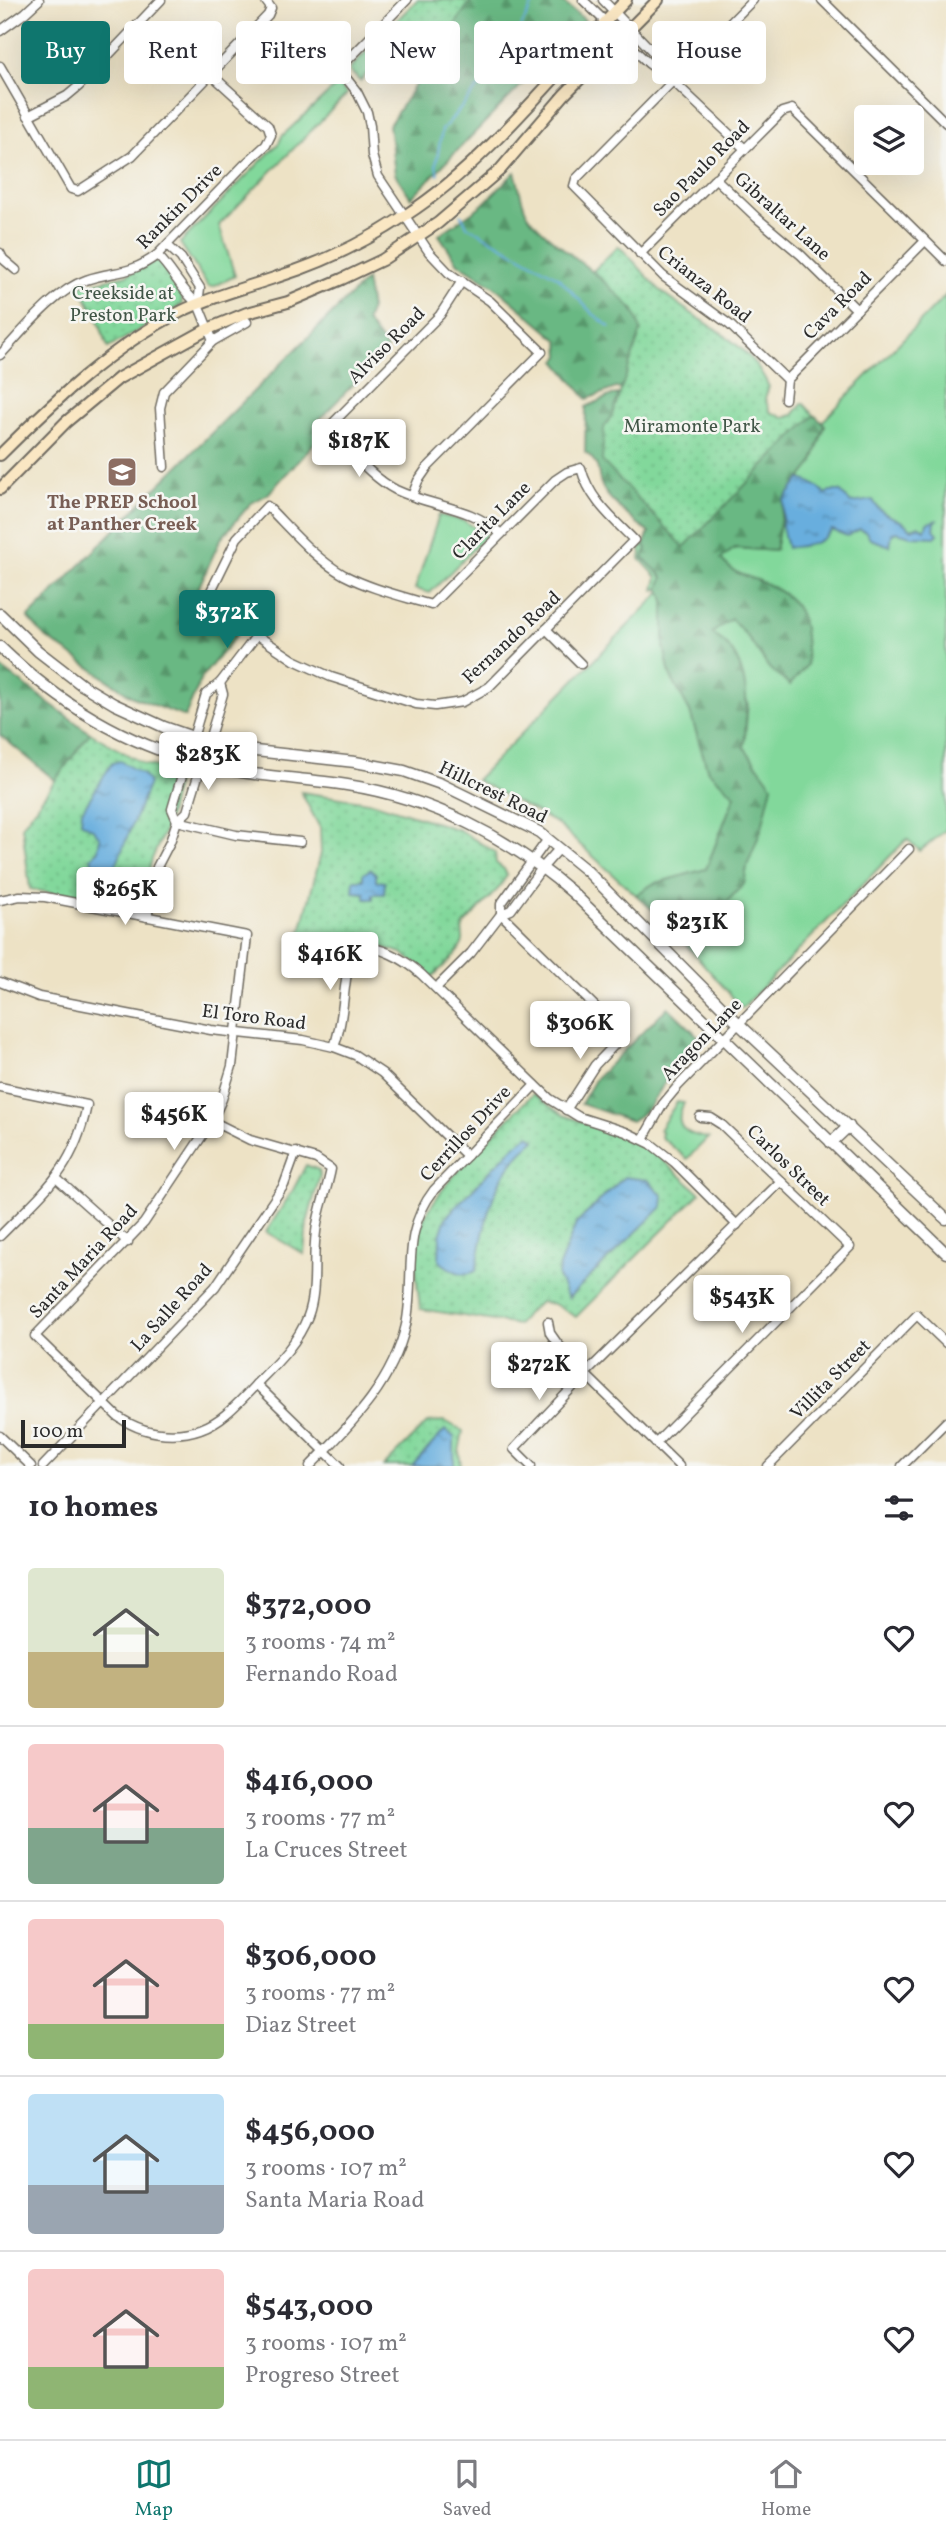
<!DOCTYPE html>
<html lang="en">
<head>
<meta charset="utf-8">
<style>
	body { margin:0; font-family:Vollkorn,serif; background:#f7f7f7; color:#2b2b33; height:100vh; display:flex; flex-direction:column; font-size:26px; white-space:nowrap }
	* { box-sizing:border-box; margin:0 }
	p { font-size:23px; color:#7c7c81 }
	.icon { flex:none; width:38px; height:38px; fill:none; stroke:currentColor; stroke-width:2; stroke-linecap:round; stroke-linejoin:round }
	.map { position:relative; height:1466px; overflow:hidden }
	.sheet { display:flex; flex-direction:column; background:#fff; flex:1 }
	.sheet>* { flex:none }
	.banner { position:absolute; left:21px; top:21px; width:905px; height:63px; display:flex; gap:14px }
	.controls { position:absolute; left:854px; top:105px; display:grid; gap:14px }
	.controls a { display:grid; place-items:center; width:70px; height:70px; border-radius:7px; background:#fff; box-shadow:0 7px 28px #0002; font-size:35px }
	.scale { position:absolute; left:21px; bottom:18px; width:105px; box-sizing:border-box; padding-left:7px; border:4px solid #2b2b2b; border-top:0; font-size:19px; line-height:24px; white-space:nowrap; color:#2b2b2b; -webkit-text-stroke:5px #f6f6f2; paint-order:stroke }
	.price { position:absolute; translate:-50% -60px; padding:0 16px; border-radius:7px; background:#fff; color:#222; font-size:23px; line-height:46px; filter:drop-shadow(0 2px 4px #0008) }
	.price::after { content:''; position:absolute; left:50%; top:42px; width:21px; height:16px; margin-left:-10px; background:inherit; clip-path:polygon(0 0,100% 0,50% 100%) }
	.price.active { background:#0f766e; color:#fff }
	ul { padding:0; list-style:none }
	li { display:flex; align-items:center; gap:21px; height:175px; padding:0 28px }
	li+li { border-top:2px solid #e1e1e2 }
	li span { display:grid; place-items:center; flex:none; width:196px; height:140px; border-radius:7px; color:#555 }
	li>.icon { margin-inline-start:auto }
	span .icon { width:84px; height:84px; fill:#fffc; stroke-width:1 }
	li b { font-size:30px }
	h2 { display:flex; justify-content:space-between; align-items:center; height:84px; padding:0 28px; font-size:30px }
	.tag { padding:0 24px; border-radius:7px; background:#fff; box-shadow:0 7px 28px #0002; font-size:24px; line-height:63px }
	.tag.active { background:#0f766e; color:#fff }
	.tab-bar { display:flex; justify-content:space-around; align-items:center; height:98px; border-top:2px solid #e1e1e2; background:#fff; font-size:19px; color:#7c7c81 }
	.tab-bar a { display:grid; justify-items:center; gap:4px }
	.tab-bar .active { color:#0f766e }
	.map>svg:first-child { display:block }
	.grass { fill:#82d89b; stroke:#568263; stroke-width:2 }
	.forest { fill:url(#forest-firs); stroke:#4a7257; stroke-width:2 }
	.park { fill:url(#park-dots); stroke:#568263; stroke-width:2 }
	.water { fill:url(#water-ripples); stroke:#4a6c84; stroke-width:2 }
	.lines { fill:none; stroke-linecap:round; stroke-linejoin:round }
	.stream { stroke:#68aede; stroke-width:2 }
	.minor-casing { stroke:#6f6b61; stroke-width:11 }
	.tertiary-casing { stroke:#6f6b61; stroke-width:13 }
	.secondary-casing { stroke:#6f6b61; stroke-width:14 }
	.minor { stroke:#fff; stroke-width:8 }
	.tertiary { stroke:#fff; stroke-width:10 }
	.secondary { stroke:#fae7c3; stroke-width:10 }
	.labels { text-anchor:middle; dominant-baseline:central; stroke-width:5; stroke-linejoin:round; paint-order:stroke }
	.street-label { font-size:19px; fill:#2b2b2b; stroke:#f6f6f2 }
	.park-label { font-size:19px; fill:#415647; stroke:#f6f6f2 }
	.education-label { font-size:19px; font-weight:bold; fill:#785e54; stroke:#f6f6f2 }
</style>
</head>
<body>
<div class="map">
<svg width="946" height="1466" viewBox="0 0 946 1466">
	<defs>
		<pattern id="forest-firs" width="22" height="20" patternUnits="userSpaceOnUse" patternTransform="scale(1.75)"><rect width="22" height="20" fill="#69b883"/><path d="M5 1l3.5 6h-7zM16 11l3.5 6h-7z" fill="#57966b"/></pattern>
		<pattern id="park-dots" width="8" height="8" patternUnits="userSpaceOnUse" patternTransform="scale(1.75)"><rect width="8" height="8" fill="#82d89b"/><path d="M2 2h.1M6 6h.1" fill="none" stroke="#70ba86" stroke-width="1.8" stroke-linecap="round"/></pattern>
		<pattern id="water-ripples" width="26" height="14" patternUnits="userSpaceOnUse" patternTransform="scale(1.75)"><rect width="26" height="14" fill="#68aede"/><path d="M2 4q2-2 4 0t4 0M15 11q2-2 4 0t4 0" fill="none" stroke="#568eb4"/></pattern>
	</defs>
	<rect width="100%" height="100%" fill="#f6f6f2"/>
	<filter id="ink" filterUnits="userSpaceOnUse"><feTurbulence type="fractalNoise" baseFrequency=".0143" numOctaves="2"/><feDisplacementMap in="SourceGraphic" scale="14" xChannelSelector="R" yChannelSelector="G"/><feConvolveMatrix kernelMatrix="1 2 1 2 8 2 1 2 1" color-interpolation-filters="sRGB"/></filter>
	<filter id="wash" filterUnits="userSpaceOnUse"><feTurbulence type="fractalNoise" baseFrequency=".00686" numOctaves="4" result="noise"/><feDisplacementMap in="SourceGraphic" scale="28" xChannelSelector="R" yChannelSelector="G"/><feGaussianBlur stdDeviation="1.57" result="paint"/><feColorMatrix in="noise" values="0 0 0 0 0 0 0 0 0 0 0 0 0 0 0 0 0 1.4 0 .05"/><feComposite in="paint" operator="in"/></filter>
	<g filter="url(#wash)">
		<rect width="100%" height="100%" fill="#ede2c5"/>
		<g class="grass">
			<polygon points="375,42 387,53 360,81 350,71 350,69"/>
			<polygon points="338,84 347,94 219,225 235,276 213,287 208,286 180,243 279,143 282,136"/>
			<polygon points="946,295 946,830 920,851 907,839 742,1008 668,924 728,900 744,884 747,866 762,827 771,786 744,747 748,703 711,633 730,618 747,636 769,668 760,581 733,572 720,559 735,548 775,551 784,500 812,464 825,426 822,422"/>
			<polygon points="439,515 464,521 487,535 430,593 415,589"/>
			<polygon points="644,544 647,548 643,558 663,577 659,589 654,590 657,577 640,559 641,553 640,550"/>
			<polygon points="661,592 664,597 664,646 670,675 690,712 708,771 735,795 706,869 653,884 636,895 556,823 476,780"/>
			<path d="M 677,1102 L 684,1103 C 672,1127 686,1135 708,1138 L 687,1159 L 661,1137 L 662,1132 L 659,1130 Z"/>
		</g>
		<g class="forest">
			<polygon points="471,0 560,0 585,20 411,198 395,174 389,125"/>
			<path d="M 515,172 C 519,184 521,202 527,213 C 546,246 644,296 641,333 C 639,349 627,373 621,389 L 616,388 L 587,399 L 556,361 L 560,356 L 559,341 L 495,287 L 458,263 L 439,235 L 482,205 Z"/>
			<polygon points="366,280 371,309 366,321 387,349 317,422 320,437 268,494 250,504 220,540 198,589 208,606 237,634 202,677 185,717 133,697 44,636 28,618 154,490"/>
			<path d="M 619,394 L 613,413 L 604,429 L 684,547 L 814,415 L 825,425 L 812,464 L 784,500 L 775,551 L 735,548 L 721,559 C 735,575 740,573 759,581 C 806,600 804,618 807,665 L 790,685 L 769,668 L 747,636 L 731,619 L 712,633 C 716,637 722,640 725,643 C 752,671 747,712 744,747 L 772,785 L 762,827 L 747,866 L 744,884 L 711,918 L 689,914 L 668,924 L 636,895 L 653,884 L 706,869 L 735,795 L 708,771 L 690,712 L 670,675 L 664,646 L 664,597 L 659,589 L 663,577 L 643,558 L 647,548 L 644,544 L 649,533 C 637,523 611,503 604,490 C 594,474 605,468 585,452 L 586,407 L 612,395 Z"/>
			<polygon points="0,667 90,733 55,780 0,735"/>
			<polygon points="668,1007 700,1038 700,1043 691,1052 692,1055 665,1083 646,1111 631,1121 581,1104 596,1078"/>
		</g>
		<g class="park">
			<polygon points="417,0 471,0 417,82 375,42"/>
			<path d="M 618,246 C 634,259 645,276 660,290 C 697,323 748,338 769,387 L 765,398 L 770,412 L 783,417 L 793,415 L 803,403 L 814,415 L 684,547 L 602,461 L 604,428 L 613,413 L 641,331 L 634,310 L 593,271 Z"/>
			<polygon points="156,260 160,261 181,293 182,305 108,348 97,317 79,286 127,275"/>
			<polygon points="90,733 144,764 179,772 166,827 152,859 140,909 30,889 22,826"/>
			<path d="M 301,792 L 375,803 L 459,830 L 495,852 L 496,863 L 504,869 L 507,875 L 499,888 L 464,925 C 460,932 464,934 463,941 C 460,954 441,968 432,977 L 402,953 L 351,938 L 341,947 L 299,939 L 321,853 L 320,828 Z"/>
			<path d="M 533,1094 L 563,1115 L 632,1139 L 650,1149 L 700,1193 L 576,1317 L 554,1304 L 541,1302 L 526,1314 L 518,1325 L 420,1309 C 418,1286 412,1257 418,1234 C 428,1192 501,1127 533,1094 Z"/>
			<polygon points="306,1165 319,1170 320,1175 307,1223 304,1254 266,1232 293,1190"/>
			<polygon points="445,1421 463,1431 459,1452 461,1466 384,1466 428,1422"/>
		</g>
		<g class="water">
			<path d="M 800,479 C 811,481 818,486 825,494 L 830,491 L 840,491 L 851,503 L 873,500 C 883,520 899,515 911,529 L 919,526 L 925,530 L 927,523 L 938,520 L 935,522 L 934,529 L 938,534 L 935,537 L 911,536 L 897,532 L 892,534 L 890,546 L 870,539 L 866,532 L 860,529 L 847,536 L 832,530 C 818,546 807,545 787,548 L 782,527 L 784,500 Z"/>
			<polygon points="120,761 143,775 149,783 112,875 108,876 99,872 99,867 93,864 91,858 98,850 100,838 94,830 81,822 82,811 112,763"/>
			<polygon points="371,869 376,874 376,881 385,882 384,894 373,894 373,899 365,899 365,893 353,892 354,880 363,880 363,874"/>
			<path d="M 529,1135 L 535,1140 C 491,1174 486,1219 476,1271 C 462,1278 451,1270 439,1261 L 440,1236 L 446,1217 L 513,1147 Z"/>
			<polygon points="624,1177 648,1180 663,1196 662,1207 568,1298 558,1277 559,1266 576,1224"/>
			<polygon points="445,1430 454,1437 454,1466 412,1466"/>
		</g>
		<g class="lines">
			<g class="stream">
				<polyline points="438,175 436,165 442,130 505,57 535,0"/>
				<polyline points="461,214 467,226 558,277 592,313 610,327"/>
			</g>
		</g>
	</g>
	<g filter="url(#ink)">
		<g class="lines">
			<g class="minor-casing">
				<g id="minor">
					<polyline points="407,0 339,69 357,92 367,112 370,126 372,155 378,176 429,252 449,273 490,301 542,352 427,468 418,481 412,496"/>
					<polyline points="583,0 648,63 673,81 745,149"/>
					<polyline points="603,0 656,55 670,76"/>
					<polyline points="753,0 576,179 574,186 663,276 730,325 787,380"/>
					<polyline points="822,0 946,123"/>
					<polyline points="0,31 25,13 39,0"/>
					<polyline points="0,66 71,189 78,191 132,156 268,15 271,8 265,0"/>
					<polyline points="28,116 67,96 79,86 161,0"/>
					<polyline points="715,178 757,218 801,255 857,310"/>
					<polyline points="167,245 181,258 200,288 198,304 213,341"/>
					<polyline points="0,253 3,259 16,270"/>
					<polyline points="640,254 782,112 792,109 946,261"/>
					<path d="M 157,255 C 173,270 181,291 198,304"/>
					<path d="M 462,281 L 440,315 L 328,428 C 349,448 370,477 396,490 C 432,507 471,506 501,534"/>
					<path d="M 0,355 C 23,331 54,291 86,280 C 115,270 129,276 157,255 L 244,165 L 266,145 L 271,135 L 268,126 L 212,75"/>
					<polyline points="785,399 787,380 925,241"/>
					<polyline points="164,467 160,408 164,392 213,341 247,322"/>
					<path d="M 581,468 C 589,499 612,518 634,540 L 489,687 L 462,702 L 435,706 L 416,704 L 331,677 L 294,660 L 261,638 L 211,591 L 237,538 L 267,506 C 291,530 314,558 344,575 C 371,589 402,596 431,605 L 555,480 L 567,472 Z"/>
					<polyline points="546,629 581,664"/>
					<polyline points="177,821 172,809 206,694 220,683 257,635"/>
					<polyline points="177,821 236,835 300,842"/>
					<path d="M 0,900 L 20,896 L 45,897 L 247,936 L 232,1066 L 222,1099 L 212,1121 L 144,1223 L 35,1336 L 117,1416 C 150,1439 194,1441 226,1414 C 238,1404 249,1392 260,1380 C 279,1361 298,1342 308,1316 C 318,1289 312,1260 316,1232 C 318,1210 327,1191 331,1169 L 316,1159 L 250,1140 L 212,1121"/>
					<polyline points="501,914 624,1035 595,1065 566,1110"/>
					<polyline points="501,914 501,904 548,839"/>
					<polyline points="147,917 157,867 170,842 177,821 187,812 223,694 220,683"/>
					<polyline points="0,982 39,997 211,1030 303,1040 334,1047 355,1055 382,1073 467,1156"/>
					<polyline points="436,988 471,953 501,914 511,910 542,868 559,849"/>
					<path d="M 334,1047 C 346,1014 342,979 353,947 C 378,944 405,959 422,975 L 550,1099 L 579,1117 L 626,1132 L 651,1144 L 674,1162 L 737,1225"/>
					<path d="M 0,1087 L 87,1105 C 74,1170 44,1191 0,1236"/>
					<polyline points="643,1139 663,1104 678,1086 909,849"/>
					<polyline points="56,1178 128,1242"/>
					<polyline points="548,1322 550,1333 557,1343 585,1374 679,1466"/>
					<polyline points="256,1384 340,1466"/>
					<polyline points="0,1436 31,1466"/>
					<polyline points="656,1443 850,1247 722,1125 711,1118 700,1117"/>
					<polyline points="43,1466 215,1287 284,1185 296,1152"/>
					<path d="M 310,1466 C 351,1424 392,1385 406,1325 C 416,1276 400,1234 434,1190 L 535,1085"/>
					<polyline points="531,1466 514,1449 585,1374 781,1181"/>
					<polyline points="768,1466 917,1315 946,1343"/>
					<polyline points="902,1466 946,1422"/>
				</g>
			</g>
			<g class="tertiary-casing">
				<g id="tertiary">
					<polyline points="0,614 38,651 82,685 114,704 164,727 207,742 246,750 355,762 404,771 441,784 539,832 587,871 739,1024 946,1219"/>
					<path d="M 0,647 C 56,701 124,743 200,763 C 248,777 297,777 347,785 C 431,798 509,837 573,893 L 946,1253"/>
					<polyline points="831,1143 849,1126"/>
				</g>
			</g>
			<g class="secondary-casing">
				<g id="secondary">
					<path d="M 0,455 C 55,400 112,346 182,311 C 213,296 245,288 277,277 C 322,263 367,241 406,215 C 488,162 558,70 626,0"/>
					<polyline points="0,489 66,422 119,378 208,329 247,313 288,302 342,279 382,260 438,223 500,170 564,95 658,0"/>
				</g>
			</g>
			<use href="#minor" class="minor"/>
			<use href="#tertiary" class="tertiary"/>
			<use href="#secondary" class="secondary"/>
		</g>
	</g>
	<defs>
		<g id="school-square" transform="scale(1.575)"><rect x="-9" y="-9" width="18" height="18" rx="4" fill="#8d6e63" stroke="#f6f6f2"/><path d="M0-5L7-2L0 1L-7-2ZM-4 1L0 2.5L4 1V4Q0 6-4 4Z" fill="#fff"/></g>
	</defs>
	<g fill-rule="evenodd">
		<use href="#school-square" x="122" y="472"/>
	</g>
	<g class="labels">
		<g class="street-label">
			<text transform="translate(702 169) rotate(-45)">Sao Paulo Road</text>
			<text transform="translate(180 207) rotate(-45)">Rankin Drive</text>
			<text transform="translate(782 217) rotate(42)">Gibraltar Lane</text>
			<text transform="translate(704 285) rotate(38)">Crianza Road</text>
			<text transform="translate(838 306) rotate(-45)">Cava Road</text>
			<text transform="translate(387 346) rotate(-45)">Alviso Road</text>
			<text transform="translate(492 521) rotate(-45)">Clarita Lane</text>
			<text transform="translate(512 638) rotate(-43)">Fernando Road</text>
			<text transform="translate(493 793) rotate(26)">Hillcrest Road</text>
			<text transform="translate(254 1018) rotate(7)">El Toro Road</text>
			<text transform="translate(702 1040) rotate(-46)">Aragon Lane</text>
			<text transform="translate(466 1134) rotate(-47)">Cerrillos Drive</text>
			<text transform="translate(788 1166) rotate(44)">Carlos Street</text>
			<text transform="translate(84 1262) rotate(-47)">Santa Maria Road</text>
			<text transform="translate(172 1308) rotate(-48)">La Salle Road</text>
			<text transform="translate(831 1380) rotate(-45)">Villita Street</text>
		</g>
		<g class="park-label">
			<text x="123" y="294">Creekside at<tspan x="123" dy="22">Preston Park</tspan></text>
			<text x="692" y="427">Miramonte Park</text>
		</g>
		<g class="education-label">
			<text x="122" y="503">The PREP School<tspan x="122" dy="22">at Panther Creek</tspan></text>
		</g>
	</g>
</svg>
<div class="controls">
<a><svg class="icon" aria-label="layers" viewBox="0 0 24 24"><path d="M12 4l9 5-9 5-9-5zM3 14l9 5 9-5"/></svg></a>
</div>
<div class="scale">100 m</div>
<b class="price" style="left:359px;top:479px">$187K</b>
<b class="price active" style="left:227px;top:650px">$372K</b>
<b class="price" style="left:208px;top:792px">$283K</b>
<b class="price" style="left:125px;top:927px">$265K</b>
<b class="price" style="left:697px;top:960px">$231K</b>
<b class="price" style="left:330px;top:992px">$416K</b>
<b class="price" style="left:580px;top:1061px">$306K</b>
<b class="price" style="left:174px;top:1152px">$456K</b>
<b class="price" style="left:742px;top:1335px">$543K</b>
<b class="price" style="left:539px;top:1402px">$272K</b>
<div class="banner">
<a class="tag active">Buy</a>
<a class="tag">Rent</a>
<a class="tag">Filters</a>
<a class="tag">New</a>
<a class="tag">Apartment</a>
<a class="tag">House</a>
</div>
</div>
<section class="sheet">
<h2>10 homes<svg class="icon" aria-label="filters" viewBox="0 0 24 24"><path d="M4 7h16M4 17h16"/><circle cx="9" cy="7" r="2"/><circle cx="15" cy="17" r="2"/></svg></h2>
<ul>
<li><span style="background:linear-gradient(#dfe7d0 60%,#c2b280 0)"><svg class="icon" aria-label="home" viewBox="0 0 24 24"><path d="M3 11l9-7 9 7M6 9v11h12V9"/></svg></span><div><b>$372,000</b><p>3 rooms · 74 m²</p><p>Fernando Road</p></div><svg class="icon" aria-label="heart" viewBox="0 0 24 24"><path d="M12 20l-8-8c-3-5 5-10 8-4 3-6 11-1 8 4z"/></svg></li>
<li><span style="background:linear-gradient(#f6c9c9 60%,#7fa58c 0)"><svg class="icon" aria-label="home" viewBox="0 0 24 24"><path d="M3 11l9-7 9 7M6 9v11h12V9"/></svg></span><div><b>$416,000</b><p>3 rooms · 77 m²</p><p>La Cruces Street</p></div><svg class="icon" aria-label="heart" viewBox="0 0 24 24"><path d="M12 20l-8-8c-3-5 5-10 8-4 3-6 11-1 8 4z"/></svg></li>
<li><span style="background:linear-gradient(#f6c9c9 75%,#8fb573 0)"><svg class="icon" aria-label="home" viewBox="0 0 24 24"><path d="M3 11l9-7 9 7M6 9v11h12V9"/></svg></span><div><b>$306,000</b><p>3 rooms · 77 m²</p><p>Diaz Street</p></div><svg class="icon" aria-label="heart" viewBox="0 0 24 24"><path d="M12 20l-8-8c-3-5 5-10 8-4 3-6 11-1 8 4z"/></svg></li>
<li><span style="background:linear-gradient(#bfe0f5 65%,#9aa5b1 0)"><svg class="icon" aria-label="home" viewBox="0 0 24 24"><path d="M3 11l9-7 9 7M6 9v11h12V9"/></svg></span><div><b>$456,000</b><p>3 rooms · 107 m²</p><p>Santa Maria Road</p></div><svg class="icon" aria-label="heart" viewBox="0 0 24 24"><path d="M12 20l-8-8c-3-5 5-10 8-4 3-6 11-1 8 4z"/></svg></li>
<li><span style="background:linear-gradient(#f6c9c9 70%,#8fb573 0)"><svg class="icon" aria-label="home" viewBox="0 0 24 24"><path d="M3 11l9-7 9 7M6 9v11h12V9"/></svg></span><div><b>$543,000</b><p>3 rooms · 107 m²</p><p>Progreso Street</p></div><svg class="icon" aria-label="heart" viewBox="0 0 24 24"><path d="M12 20l-8-8c-3-5 5-10 8-4 3-6 11-1 8 4z"/></svg></li>
</ul>
</section>
<nav class="tab-bar">
<a class="active"><svg class="icon" aria-label="map" viewBox="0 0 24 24"><path d="M3 6l6-2 6 2 6-2v14l-6 2-6-2-6 2zM9 4v14M15 6v14"/></svg>Map</a>
<a><svg class="icon" aria-label="saved" viewBox="0 0 24 24"><path d="M7 4h10v16l-5-4-5 4z"/></svg>Saved</a>
<a><svg class="icon" aria-label="home" viewBox="0 0 24 24"><path d="M3 11l9-7 9 7M6 9v11h12V9"/></svg>Home</a>
</nav>
</body>
</html>
